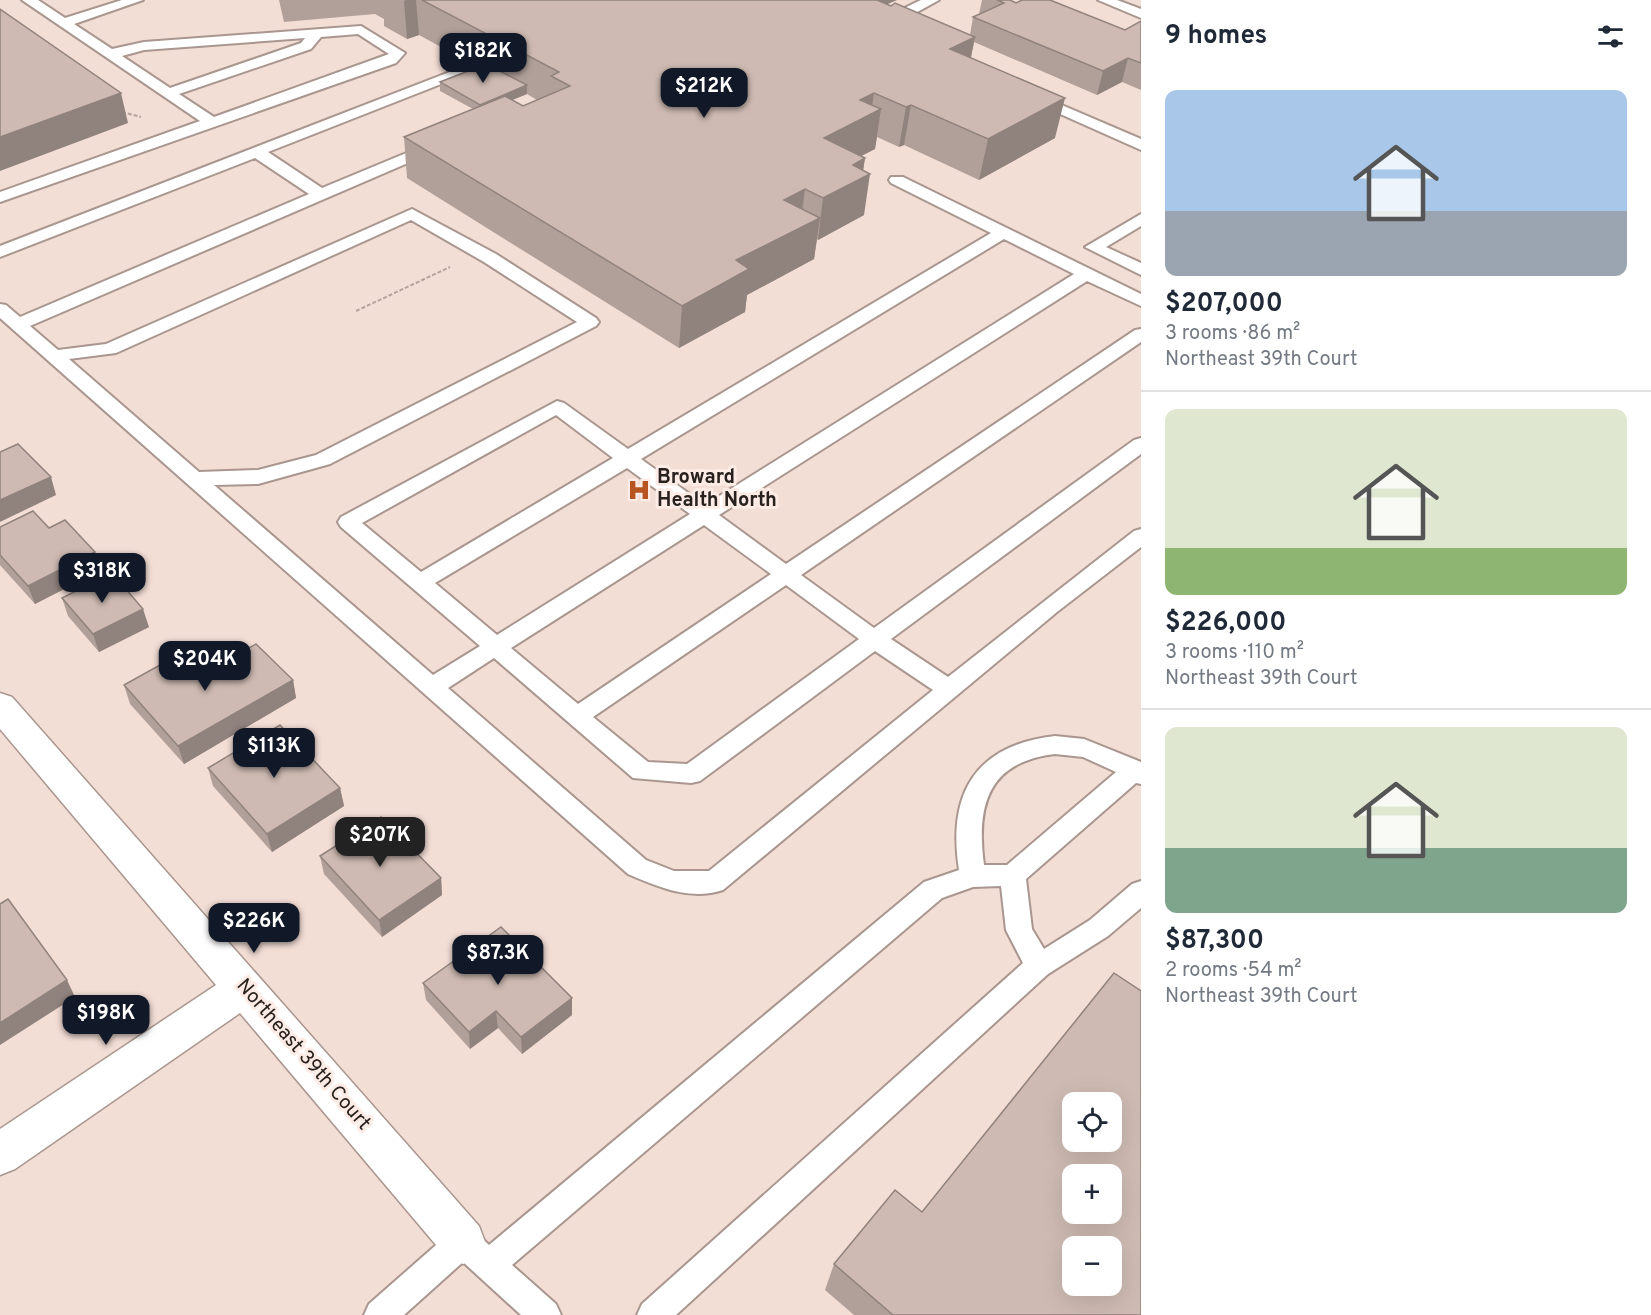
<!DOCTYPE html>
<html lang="en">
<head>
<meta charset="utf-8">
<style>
	body { margin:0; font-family:Overpass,sans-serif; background:#f6f6f7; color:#1f2937; height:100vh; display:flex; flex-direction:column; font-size:22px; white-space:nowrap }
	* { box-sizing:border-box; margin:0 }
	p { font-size:20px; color:#747a83 }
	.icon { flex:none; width:33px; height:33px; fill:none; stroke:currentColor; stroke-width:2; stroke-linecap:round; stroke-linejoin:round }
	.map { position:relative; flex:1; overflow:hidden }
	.drawer { display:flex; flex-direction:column; background:#fff; width:510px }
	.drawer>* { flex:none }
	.tools { position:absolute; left:1062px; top:1092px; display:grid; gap:12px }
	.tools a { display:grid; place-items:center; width:60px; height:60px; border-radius:12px; background:#fff; box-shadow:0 6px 24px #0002; font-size:30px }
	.price { position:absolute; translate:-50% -51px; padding:0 14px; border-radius:12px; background:#111827; color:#fff; font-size:20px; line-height:39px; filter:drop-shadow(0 2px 3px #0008) }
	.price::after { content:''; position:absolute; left:50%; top:36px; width:18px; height:14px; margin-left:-9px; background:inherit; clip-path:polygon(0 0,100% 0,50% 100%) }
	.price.on { background:#222; color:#fff }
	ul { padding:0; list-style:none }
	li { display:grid; align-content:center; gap:12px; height:318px; padding:0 24px }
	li+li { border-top:2px solid #e0e1e3 }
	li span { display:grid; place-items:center; height:186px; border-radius:12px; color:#555 }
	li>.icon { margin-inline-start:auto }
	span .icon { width:108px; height:108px; fill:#fffc; stroke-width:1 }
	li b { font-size:26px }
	h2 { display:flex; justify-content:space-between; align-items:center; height:72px; padding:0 24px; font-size:26px }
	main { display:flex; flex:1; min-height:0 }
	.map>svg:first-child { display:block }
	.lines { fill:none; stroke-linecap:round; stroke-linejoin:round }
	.service-casing { stroke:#a9968e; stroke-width:4 }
	.minor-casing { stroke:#a9968e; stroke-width:3 }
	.path { stroke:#b3a39c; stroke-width:2; stroke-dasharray:4 2; stroke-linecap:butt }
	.service { fill:#fff; fill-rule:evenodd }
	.minor { fill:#fff; fill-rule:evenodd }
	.wall { fill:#b1a099; fill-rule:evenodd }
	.shaded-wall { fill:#90827d }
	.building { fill:#cebab2; stroke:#90827d; stroke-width:1.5; fill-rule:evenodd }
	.labels { text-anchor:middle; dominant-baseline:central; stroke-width:6; stroke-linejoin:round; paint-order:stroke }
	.poi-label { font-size:20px; font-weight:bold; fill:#28211e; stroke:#fdece5; text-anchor:start }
	.street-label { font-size:20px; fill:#28211e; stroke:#fdece5 }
</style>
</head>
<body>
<main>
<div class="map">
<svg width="1141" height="1315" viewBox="0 0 1141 1315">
	<rect width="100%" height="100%" fill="#f3ded6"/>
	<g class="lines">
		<g class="service-casing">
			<g id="service">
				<path d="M 22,0 L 38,0 L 65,18 L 122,0 L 143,0 L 74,24 L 112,49 L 144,42 L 361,26 L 405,53 L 396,63 L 0,202 L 0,192 L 200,121 ZM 358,34 L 389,54 L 214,117 L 179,94 L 311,49 L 321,37 ZM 305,38 L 301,43 L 170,88 L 122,56 L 144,50 Z"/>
				<polygon points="921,0 939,0 901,21 904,28 902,31 892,31 886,19 888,16"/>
				<polygon points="1098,0 1117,0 1141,9 1141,18"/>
				<path d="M 460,68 L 496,88 L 494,91 L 484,91 L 459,77 L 268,152 L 322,188 L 428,144 L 438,144 L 441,147 L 438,150 L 30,326 L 58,350 L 106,344 L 412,209 L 496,254 L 596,318 L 599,322 L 596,326 L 330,464 L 258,484 L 214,485 L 433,675 L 480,646 L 341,527 L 338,522 L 341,517 L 557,401 L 564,403 L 628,449 L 991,233 L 891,183 L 889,180 L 891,177 L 903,177 L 1141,294 L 1141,306 L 1087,281 L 719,515 L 786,564 L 1135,330 L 1141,329 L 1141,342 L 801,575 L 874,628 L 1134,440 L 1141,438 L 1141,454 L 891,639 L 948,677 L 1134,531 L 1141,529 L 1141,547 L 1057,612 L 723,890 C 690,901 658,887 628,874 L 0,318 L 0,304 L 6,305 L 20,317 L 309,194 L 255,158 L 0,257 L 0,246 ZM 411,220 L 484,262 L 577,322 L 316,455 L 258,470 L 199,472 L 69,359 L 116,353 ZM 1004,239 L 1074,274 L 705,505 L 641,459 ZM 556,415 L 613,458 L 421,572 L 362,523 ZM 627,468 L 690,514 L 497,635 L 435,583 ZM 704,525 L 771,574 L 578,704 L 511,648 ZM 786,585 L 859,639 L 687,764 L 648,762 L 593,717 ZM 875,651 L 933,690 L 709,871 L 674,871 L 646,860 L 448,688 L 494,658 L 633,778 L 691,783 L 700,781 Z"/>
				<polygon points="1036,94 1141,139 1141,150 1031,101 1029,98"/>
				<polygon points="1141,214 1141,226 1106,247 1141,263 1141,275 1085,247"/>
				<path d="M 1055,736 L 1084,739 L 1141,762 L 1141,784 L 1136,783 L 1026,879 L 1032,929 L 1044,949 L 1090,920 L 1132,884 L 1141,881 L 1141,908 L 1108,936 L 1048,974 L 676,1315 L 637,1315 L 642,1304 L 1023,963 L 1006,930 L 1001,886 L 973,887 L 942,898 L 512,1265 L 556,1304 L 561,1315 L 521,1315 L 463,1262 L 404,1315 L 364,1315 L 369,1304 L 452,1231 L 463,1227 L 474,1231 L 489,1245 L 924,882 L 959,870 C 947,794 975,745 1055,736 ZM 1055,754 L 1083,757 L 1116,772 L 1007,865 L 984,865 C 976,805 988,762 1055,754 Z"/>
			</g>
		</g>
		<g class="minor-casing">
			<polygon id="minor" points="0,693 12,697 479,1226 485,1242 479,1258 463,1264 447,1258 240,1013 15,1169 0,1175 0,1129 216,985 0,729"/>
		</g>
		<g class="path">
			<polyline points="122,112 141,117"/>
			<polyline points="356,311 450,267"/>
		</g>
		<use href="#service" class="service"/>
		<use href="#minor" class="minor"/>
	</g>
	<g class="wall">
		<path d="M 279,0 L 897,0 L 887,4 L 970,35 L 973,17 L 979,14 L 982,0 L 1010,0 L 1016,3 L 1125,30 L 1141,21 L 1141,90 L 1122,82 L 1097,95 L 974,42 L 971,58 L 1055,138 L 979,180 L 904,145 L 899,147 L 877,137 L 875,149 L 861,156 L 865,158 L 863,170 L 864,215 L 818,240 L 817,239 L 814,259 L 747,295 L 745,312 L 679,348 L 407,178 L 404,137 L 473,109 L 440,91 L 440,82 L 478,67 L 419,35 L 407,39 L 384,26 L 384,19 L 375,14 L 284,22 ZM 527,94 L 537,100 L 523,106 L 512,100 Z"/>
		<polygon points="0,527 49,528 95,552 101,570 35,604 0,565"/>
		<polygon points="62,598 149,627 99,652 68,616"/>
		<polygon points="293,680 296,698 184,764 130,704 124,685"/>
		<polygon points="208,768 340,788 344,806 272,852 213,786"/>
		<polygon points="320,856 441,878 442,895 382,937 324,874"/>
		<polygon points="423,983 572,1015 522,1054 498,1028 470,1049 426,1000"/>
		<polygon points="922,1212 1141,1315 854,1315 825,1290 834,1264"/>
	</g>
	<g class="shaded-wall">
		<polygon points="406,0 416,0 419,35 407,39 404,1"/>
		<polygon points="844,0 897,0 841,24"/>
		<polygon points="975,37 967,76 950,49"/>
		<polygon points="1128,58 1122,82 1097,95 1103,71"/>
		<polygon points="527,85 527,94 480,113 480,105"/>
		<polygon points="121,93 128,123 0,171 0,137"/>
		<polygon points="874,93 871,114 881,109 875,149 818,178 824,138 860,100"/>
		<polygon points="1065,98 1055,138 979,180 988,139"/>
		<polygon points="911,105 904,145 899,147 906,107"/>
		<polygon points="865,158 862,178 870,174 864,215 818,240 823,198 853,165"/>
		<polygon points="805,189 800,227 820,218 814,259 747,295 745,312 679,348 682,306 736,260 784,200"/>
		<polygon points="51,477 56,495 0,522 0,500"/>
		<polygon points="95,552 101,570 35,604 28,586"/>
		<polygon points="143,609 149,627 99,652 93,634"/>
		<polygon points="293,680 296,698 184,764 178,746"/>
		<polygon points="340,788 344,806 272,852 267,834"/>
		<polygon points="441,878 442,895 382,937 379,920"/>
		<polygon points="67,980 75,997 0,1045 0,1023"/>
		<polygon points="572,998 572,1015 522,1054 521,1037"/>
		<polygon points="496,1011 498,1028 470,1049 469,1032"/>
	</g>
	<g class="building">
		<polygon points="422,0 877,0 891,6 895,3 975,37 950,49 1065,98 988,139 911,105 906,107 874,93 860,100 881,109 824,138 865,158 853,165 870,174 823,198 805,189 784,200 820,218 736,260 749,269 682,306 404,137 505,96 523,106 570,86 551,76 559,72"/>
		<polygon points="997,0 1010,0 1016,3 1022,0 1050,0 1125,30 1141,21 1141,63 1128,58 1103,71 973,17 1004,3"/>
		<polygon points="0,9 121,93 0,137"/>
		<polygon points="486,64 527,85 480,105 440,82"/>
		<polygon points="18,444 51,477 0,500 0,452"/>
		<polygon points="33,511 49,528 65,520 95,552 28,586 0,555 0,527"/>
		<polygon points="112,573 143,609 93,634 62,598"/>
		<polygon points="256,644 293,680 178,746 124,685 178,655 198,676"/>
		<polygon points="280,725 340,788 267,834 208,768"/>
		<polygon points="381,817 441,878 379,920 320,856"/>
		<polygon points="8,899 67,980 0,1023 0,904"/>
		<polygon points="501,927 572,998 521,1037 496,1011 469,1032 423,983"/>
		<path d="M 1114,973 L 1141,991 L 1141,1315 L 893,1315 L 834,1264 L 895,1190 L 922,1212 ZM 1072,1102 L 1112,1102 L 1112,1142 L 1072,1142 ZM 1072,1174 L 1112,1174 L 1112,1214 L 1072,1214 ZM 1072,1246 L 1112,1246 L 1112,1286 L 1072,1286 Z"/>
	</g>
	<defs>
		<g id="hospital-bare" transform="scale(1.8)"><path d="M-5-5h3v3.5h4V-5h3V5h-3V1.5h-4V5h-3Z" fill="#b85421" stroke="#fdece5" stroke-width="2.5" paint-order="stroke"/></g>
	</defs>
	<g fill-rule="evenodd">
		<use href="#hospital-bare" x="639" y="490"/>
	</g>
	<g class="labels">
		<g class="poi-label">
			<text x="657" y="478">Broward<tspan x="657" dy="23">Health North</tspan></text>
		</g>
		<g class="street-label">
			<text transform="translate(303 1055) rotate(49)">Northeast 39th Court</text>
		</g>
	</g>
</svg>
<div class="tools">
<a><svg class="icon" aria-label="locate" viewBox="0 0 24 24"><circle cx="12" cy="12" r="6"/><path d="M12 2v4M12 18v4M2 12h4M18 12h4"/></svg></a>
<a>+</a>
<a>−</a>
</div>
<b class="price" style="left:483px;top:84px">$182K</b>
<b class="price" style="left:704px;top:119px">$212K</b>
<b class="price" style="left:102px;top:604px">$318K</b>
<b class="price" style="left:205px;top:692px">$204K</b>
<b class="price" style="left:274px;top:779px">$113K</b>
<b class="price on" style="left:380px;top:868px">$207K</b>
<b class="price" style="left:254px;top:954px">$226K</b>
<b class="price" style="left:498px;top:986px">$87.3K</b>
<b class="price" style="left:106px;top:1046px">$198K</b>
</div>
<section class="drawer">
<h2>9 homes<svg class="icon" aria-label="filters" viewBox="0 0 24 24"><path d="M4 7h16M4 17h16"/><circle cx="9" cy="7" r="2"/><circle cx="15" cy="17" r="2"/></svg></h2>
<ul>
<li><span style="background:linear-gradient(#a9c7e8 65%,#9aa5b1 0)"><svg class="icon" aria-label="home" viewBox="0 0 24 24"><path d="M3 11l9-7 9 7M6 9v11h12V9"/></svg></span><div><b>$207,000</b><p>3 rooms · 86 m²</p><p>Northeast 39th Court</p></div></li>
<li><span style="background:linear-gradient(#dfe7d0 75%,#8fb573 0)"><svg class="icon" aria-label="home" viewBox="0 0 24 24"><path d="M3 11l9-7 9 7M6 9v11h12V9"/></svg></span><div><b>$226,000</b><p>3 rooms · 110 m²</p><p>Northeast 39th Court</p></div></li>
<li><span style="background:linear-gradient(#dfe7d0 65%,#7fa58c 0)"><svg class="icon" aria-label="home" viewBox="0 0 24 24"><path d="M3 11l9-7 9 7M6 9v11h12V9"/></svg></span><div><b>$87,300</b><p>2 rooms · 54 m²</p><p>Northeast 39th Court</p></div></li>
</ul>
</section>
</main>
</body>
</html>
